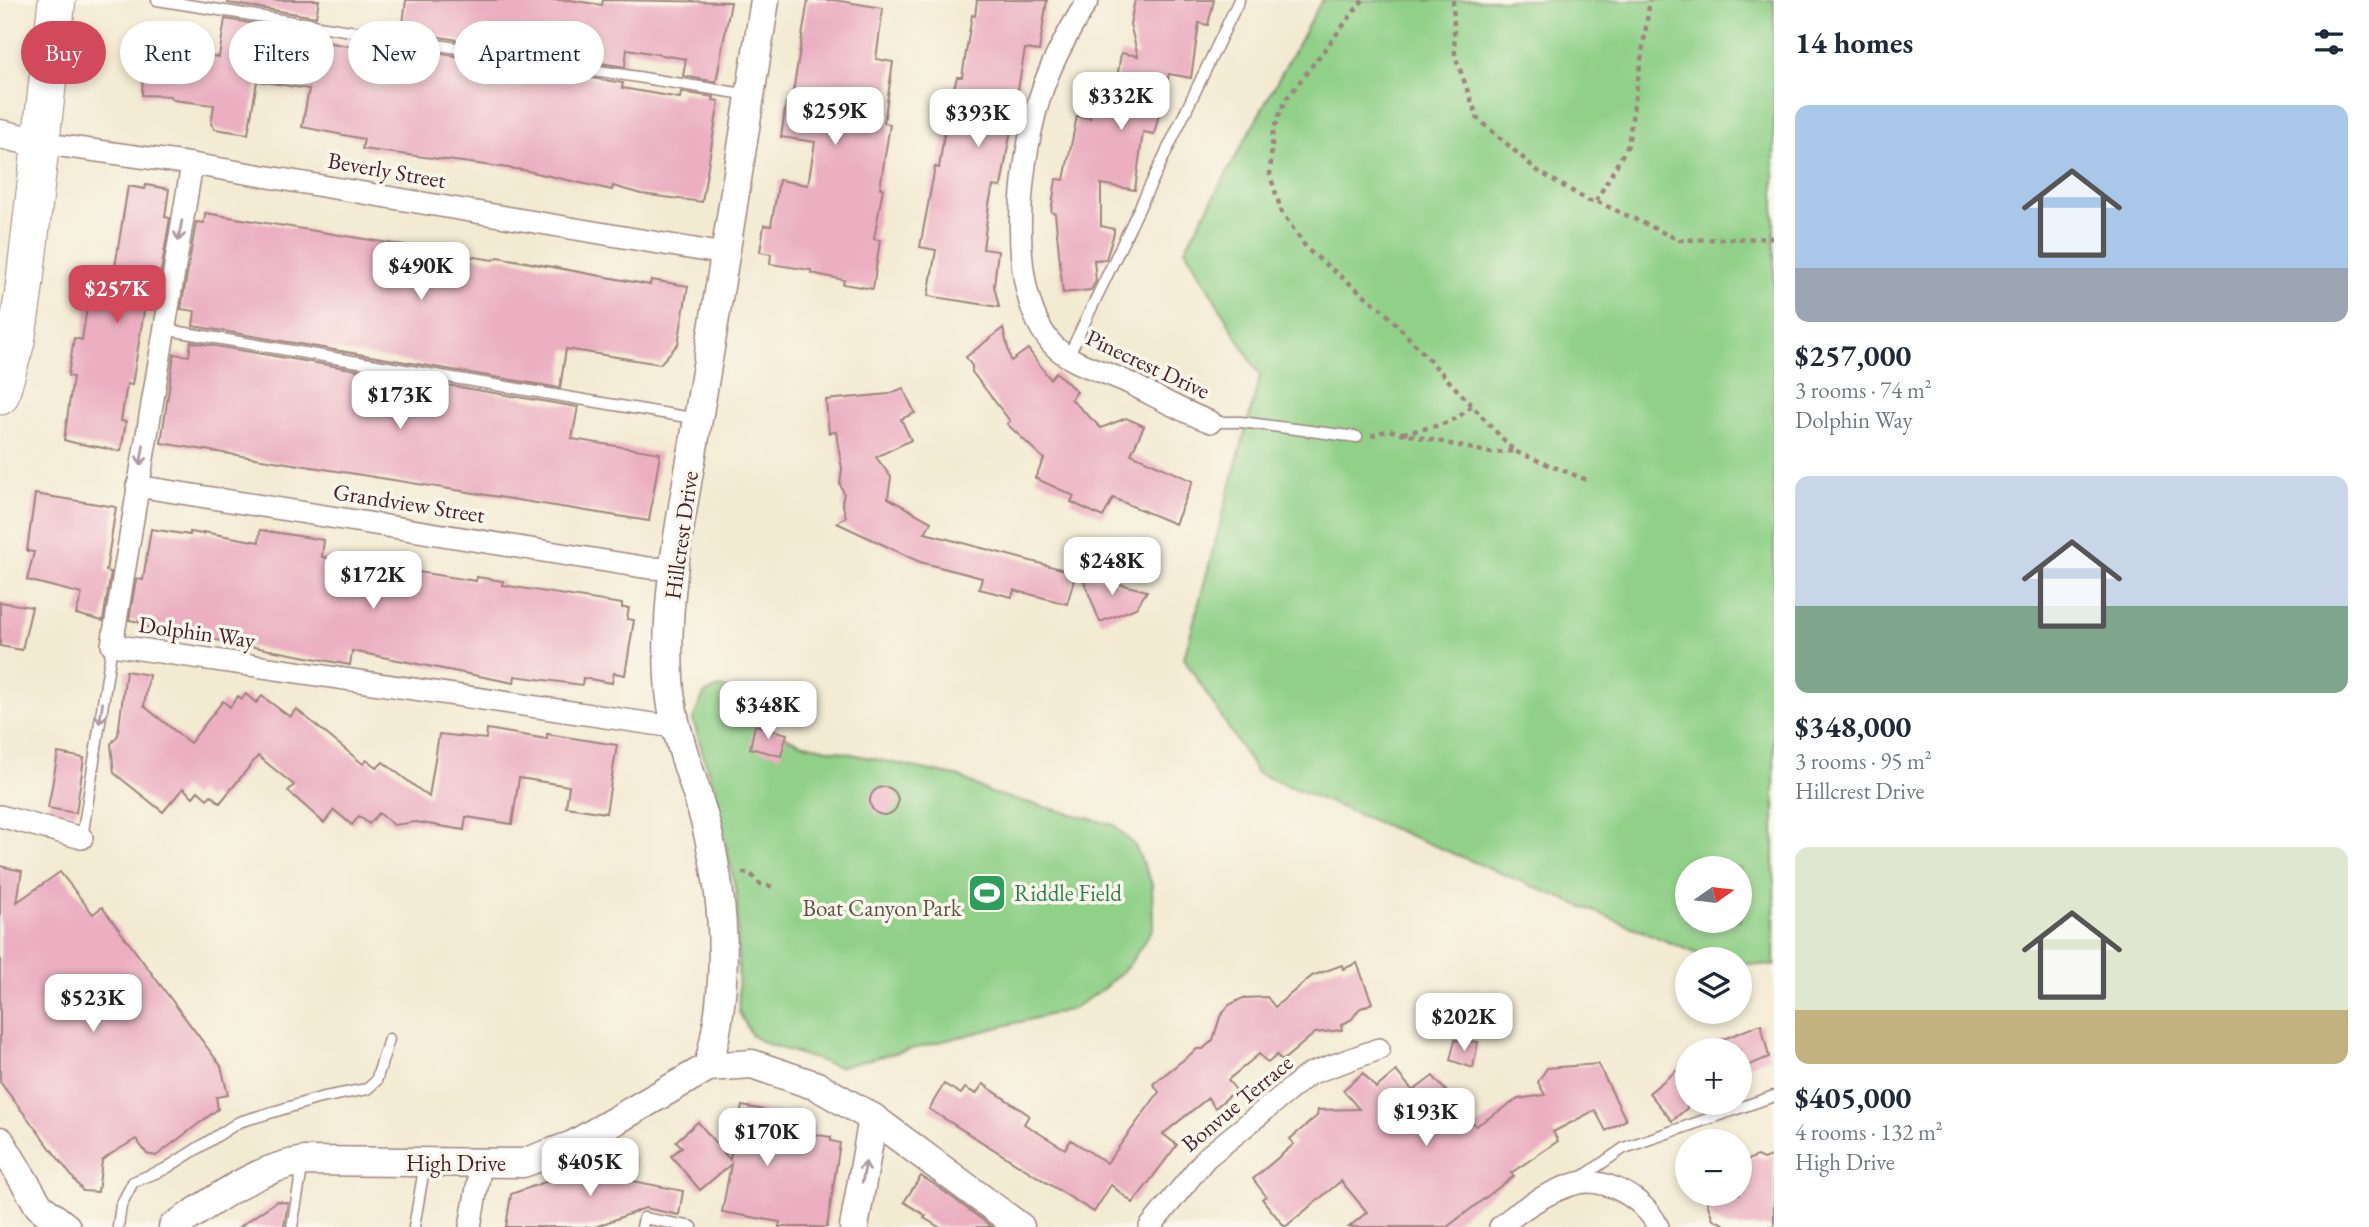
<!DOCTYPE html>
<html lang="en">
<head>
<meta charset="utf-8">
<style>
	body { margin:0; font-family:"EB Garamond",serif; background:#f6f6f7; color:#1f2937; height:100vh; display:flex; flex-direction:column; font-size:26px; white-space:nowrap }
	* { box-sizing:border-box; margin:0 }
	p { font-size:23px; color:#747a83 }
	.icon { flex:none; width:38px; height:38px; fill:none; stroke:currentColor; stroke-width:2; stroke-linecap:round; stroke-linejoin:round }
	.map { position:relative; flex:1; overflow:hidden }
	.sheet { display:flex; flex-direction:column; background:#fff; width:595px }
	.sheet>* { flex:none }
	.banner { position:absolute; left:21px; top:21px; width:665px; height:63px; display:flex; gap:14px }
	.needle { width:46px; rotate:76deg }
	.controls { position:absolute; left:1675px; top:856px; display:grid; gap:14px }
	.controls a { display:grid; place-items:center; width:77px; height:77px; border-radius:50%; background:#fff; box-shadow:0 4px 10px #0003; font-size:35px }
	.price { position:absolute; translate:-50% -60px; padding:0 16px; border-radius:14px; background:#fff; color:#222; font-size:23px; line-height:46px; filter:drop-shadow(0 2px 4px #0008) }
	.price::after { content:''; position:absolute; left:50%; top:42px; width:21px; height:16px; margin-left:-10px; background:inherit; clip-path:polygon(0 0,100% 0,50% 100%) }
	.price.current { background:#d1495b; color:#fff }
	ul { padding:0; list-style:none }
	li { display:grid; align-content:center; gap:14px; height:371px; padding:0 21px }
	li span { display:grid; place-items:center; height:217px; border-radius:14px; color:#555 }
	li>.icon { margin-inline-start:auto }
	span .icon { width:126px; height:126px; fill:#fffc; stroke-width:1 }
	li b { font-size:30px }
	h2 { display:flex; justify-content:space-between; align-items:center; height:84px; padding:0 21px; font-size:30px }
	.chip { padding:0 24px; border-radius:32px; background:#fff; box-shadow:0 4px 10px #0003; font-size:24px; line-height:63px }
	.chip.current { background:#d1495b; color:#fff }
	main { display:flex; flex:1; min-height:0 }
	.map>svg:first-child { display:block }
	.green { fill:#90d088; stroke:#6d785a; stroke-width:2; fill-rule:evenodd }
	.building { fill:#ebafc1 }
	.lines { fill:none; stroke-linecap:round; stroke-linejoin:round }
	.service-casing { stroke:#9e847e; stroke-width:13 }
	.minor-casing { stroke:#9e847e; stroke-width:24 }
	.tertiary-casing { stroke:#9e847e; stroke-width:31 }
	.trunk-casing { stroke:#9e847e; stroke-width:39 }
	.path { stroke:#9e847e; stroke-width:4.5; stroke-dasharray:5 5; stroke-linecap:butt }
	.service { stroke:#fff; stroke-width:10 }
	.minor { stroke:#fff; stroke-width:21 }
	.tertiary { stroke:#fff; stroke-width:28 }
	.trunk { stroke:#fff; stroke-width:37 }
	.oneway { stroke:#ae9aa0 }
	.labels { text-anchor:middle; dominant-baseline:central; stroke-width:7; stroke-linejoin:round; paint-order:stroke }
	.street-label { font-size:23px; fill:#4a1f2b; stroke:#fbf7ec }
	.leisure-label { font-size:23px; fill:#27864d; stroke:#fbf7ec; text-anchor:start }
	.park-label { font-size:23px; fill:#5f5447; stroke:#fbf7ec }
</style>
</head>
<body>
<main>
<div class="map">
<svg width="1774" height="1227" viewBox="0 0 1774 1227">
	<rect width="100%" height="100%" fill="#fbf7ec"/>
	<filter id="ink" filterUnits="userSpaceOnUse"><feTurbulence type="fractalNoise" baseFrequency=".0143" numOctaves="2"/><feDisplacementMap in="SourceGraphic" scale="14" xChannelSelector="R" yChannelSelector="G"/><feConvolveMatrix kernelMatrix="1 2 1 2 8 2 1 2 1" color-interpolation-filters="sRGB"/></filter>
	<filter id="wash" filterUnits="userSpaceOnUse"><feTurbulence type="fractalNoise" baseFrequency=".00686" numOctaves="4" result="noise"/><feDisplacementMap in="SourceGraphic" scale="28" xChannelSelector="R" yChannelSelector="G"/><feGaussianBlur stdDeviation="1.57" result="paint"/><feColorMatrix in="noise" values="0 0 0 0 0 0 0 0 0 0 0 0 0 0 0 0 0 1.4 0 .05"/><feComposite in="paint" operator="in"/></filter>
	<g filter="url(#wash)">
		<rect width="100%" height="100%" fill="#f3ead2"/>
		<g class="green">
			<path d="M 1322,0 L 1774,0 L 1774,966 L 1740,963 L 1740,959 L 1710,959 L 1257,773 L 1184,658 L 1260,376 L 1185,249 ZM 1687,868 L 1740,868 L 1740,920 L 1687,920 Z"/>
			<polygon points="720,687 736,692 753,722 800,743 960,777 991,793 1114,825 1135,846 1152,884 1153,928 1129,965 1103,989 1072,1009 839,1067 765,1043 752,1036 739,1012 737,897 717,803 693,719 704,694"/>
		</g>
		<g id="blocks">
			<g class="building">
				<polygon points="228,0 319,0 316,17 228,3"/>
				<polygon points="406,0 570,0 602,5 603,0 731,2 716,82 683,76 686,59 627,49 625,67 402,31"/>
				<polygon points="808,0 834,0 883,8 876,59 893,62 884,123 890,124 880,188 883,188 874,239 880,240 873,289 843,284 844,280 811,273 811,270 770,264 771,254 760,252 764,225 771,226 779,180 808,185 815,142 781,137 786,103 791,104"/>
				<polygon points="977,0 1047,0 1039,51 1025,49 1001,187 993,186 989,204 983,249 998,251 994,286 999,307 928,296 936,250 920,247 935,167 939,168 948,109 957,77 962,77 972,15 975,16"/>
				<polygon points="1135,0 1214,0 1208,25 1199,23 1191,78 1169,74 1154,134 1143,132 1135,190 1101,184 1101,226 1114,229 1114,233 1106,259 1094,260 1096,281 1091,290 1063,293 1055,213 1051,212 1056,179 1064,180 1077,116 1090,118 1093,101 1113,105 1121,53 1138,56 1130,24"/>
				<polygon points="225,19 314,33 312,40 398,54 399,47 623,83 622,88 680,98 681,92 714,97 713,100 719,101 702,202 641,194 613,186 612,190 523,170 362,149 364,139 302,127 309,89 257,81 248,134 215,129 211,124 214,105 173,100 170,96 142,95 143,70 150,46 177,53 219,57"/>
				<polygon points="146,185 169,189 165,217 170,218 156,301 146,299 132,385 127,384 121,421 126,422 121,451 75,443 64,440 73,377 68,376 74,338 82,340 89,295 110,298 128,186 145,189"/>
				<polygon points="205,213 493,260 498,257 650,285 651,280 688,286 678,344 660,364 566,349 560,388 193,326 195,311 181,309 196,222 204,223"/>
				<polygon points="1003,328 1011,361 1028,349 1050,379 1056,372 1077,392 1071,399 1101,428 1126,418 1144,426 1131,454 1193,481 1175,524 1113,498 1103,517 1071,502 1074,496 1035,478 1044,459 1007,424 1010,421 972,372 972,366 966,357"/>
				<polygon points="191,342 578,407 572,439 660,453 649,521 161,443 174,354 189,356"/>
				<polygon points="903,388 915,413 901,419 911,440 876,457 891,477 888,498 931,522 925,533 1076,573 1067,604 1014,590 1012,597 979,589 982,578 920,562 837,523 846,517 842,502 844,494 840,484 842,469 836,432 829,433 826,400 889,394"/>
				<polygon points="35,494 116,507 106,571 111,572 103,621 76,614 82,594 27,580 34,552 27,551"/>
				<polygon points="151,529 190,535 190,532 203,534 203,532 259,542 260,530 324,540 322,557 476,581 477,577 503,581 502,585 622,604 622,608 629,608 627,619 634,620 625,675 614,673 612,683 583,678 582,685 515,676 514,683 352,651 350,665 141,626 139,622 129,620 136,579 143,580"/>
				<polygon points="1081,574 1147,591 1136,608 1100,622"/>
				<polygon points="0,602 32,607 22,650 0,646"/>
				<polygon points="126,671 149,675 144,706 190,743 223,701 230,707 238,696 242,699 246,694 256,703 262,696 290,717 296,709 363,764 367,760 377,768 383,762 429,797 439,734 486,739 487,729 547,739 547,734 617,745 606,813 566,807 569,786 519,778 512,824 466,817 464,830 416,822 394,825 379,813 369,824 359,816 352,825 334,810 324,823 288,791 294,785 258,756 220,803 211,795 207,799 198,791 193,797 183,788 163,812 114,773 111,744 118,735"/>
				<polygon points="755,725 787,734 781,756 750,748"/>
				<polygon points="58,753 84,758 76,813 48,808"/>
				<circle cx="884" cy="801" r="14"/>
				<polygon points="0,866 22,871 17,902 60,872 93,914 102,907 221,1066 228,1095 216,1097 218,1109 156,1156 147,1154 136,1139 111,1154 102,1161 98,1192 83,1191 0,1082"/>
				<polygon points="1357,963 1372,1003 1359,1009 1352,1019 1341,1025 1342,1030 1315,1033 1282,1061 1277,1055 1268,1063 1259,1054 1228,1080 1236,1090 1215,1108 1208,1098 1163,1134 1177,1145 1133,1203 1111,1185 1094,1212 929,1109 944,1084 961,1094 965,1088 976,1094 983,1084 1029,1115 1024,1124 1065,1149 1071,1140 1107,1163 1159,1092 1153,1084 1197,1049 1203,1049 1213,1040 1220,1017 1229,1005 1243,998 1267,997 1275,1007 1312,976 1342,965 1343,969"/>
				<polygon points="1761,1024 1769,1057 1740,1069 1740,1050 1696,1050"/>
				<polygon points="1455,1040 1478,1042 1473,1068 1450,1060"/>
				<polygon points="1687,1062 1687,1108 1672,1121 1649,1093"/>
				<polygon points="1598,1064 1626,1120 1606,1131 1595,1110 1553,1132 1558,1141 1511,1173 1514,1176 1447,1227 1349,1227 1367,1212 1341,1181 1285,1227 1262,1199 1266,1196 1253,1179 1294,1144 1290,1139 1317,1116 1318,1110 1359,1109 1343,1090 1363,1073 1376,1088 1396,1071 1413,1091 1433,1076 1476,1126 1518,1099 1545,1095 1538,1082 1547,1068"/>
				<polygon points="742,1106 788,1114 787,1122 814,1127 812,1134 831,1137 831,1141 840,1143 827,1227 779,1227 780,1222 722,1212 731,1164 700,1190 671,1156 682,1147 676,1141 698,1122 730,1160 737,1114 740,1115"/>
				<polygon points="628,1153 636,1161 633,1181 683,1191 679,1215 645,1208 595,1227 506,1227 511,1194"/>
				<polygon points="1774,1155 1774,1227 1729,1227 1713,1219 1707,1203 1711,1194 1740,1194 1740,1163 1757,1156 1763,1159"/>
				<polygon points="921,1176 938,1187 992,1227 939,1227 924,1218 926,1216 904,1202"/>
				<polygon points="277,1201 288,1203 284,1227 239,1227"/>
			</g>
		</g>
	</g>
	<g filter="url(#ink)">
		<use href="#blocks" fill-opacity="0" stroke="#9e847e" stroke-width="2"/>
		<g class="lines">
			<g class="service-casing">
				<g id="service">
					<polyline points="157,0 750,95"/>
					<polyline points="162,329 698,419"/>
					<polyline points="1068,357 1239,0"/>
					<polyline points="1211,422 1241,422 1357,437"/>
					<polyline points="82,838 112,645"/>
					<polyline points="1578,1180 1624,1148 1774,1096"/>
					<polyline points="118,1227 121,1205 133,1182 165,1169 239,1122 320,1098 367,1089 376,1081 389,1039"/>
					<polyline points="292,1227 303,1163"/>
					<polyline points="414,1227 425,1163"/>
					<polyline points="642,1227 644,1218 692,1227"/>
				</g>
			</g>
			<g class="minor-casing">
				<g id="minor">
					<path d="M 1088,0 C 1071,27 1055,55 1044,85 C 1020,150 1002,292 1054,346 C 1073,365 1101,370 1125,381 C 1156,396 1178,410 1211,422"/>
					<polyline points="40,143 192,164 724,254"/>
					<polyline points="192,164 112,645 674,727"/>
					<polyline points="137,486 649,568 672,569"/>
					<polyline points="0,816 82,838"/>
					<polyline points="470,1227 481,1165"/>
					<polyline points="1150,1227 1206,1158 1309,1074 1379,1049"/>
					<path d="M 1500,1227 C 1519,1211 1546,1193 1571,1185 C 1602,1174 1645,1198 1658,1227"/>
				</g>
			</g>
			<g class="tertiary-casing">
				<g id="tertiary">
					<polyline points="0,134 40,143"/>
					<path d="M 708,1067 C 730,987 726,905 706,825 C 693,775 671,730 669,678 C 664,590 684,505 698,419 C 722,280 743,140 765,0"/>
					<polyline points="0,1141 39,1206 66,1227"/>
					<path d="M 173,1227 C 214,1201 255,1168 304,1161 L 523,1163 L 573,1145 L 708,1067 L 752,1064 L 817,1086 L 873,1118 L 1020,1227"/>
					<polyline points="854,1227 873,1118"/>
				</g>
			</g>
			<g class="trunk-casing">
				<polyline id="trunk" points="0,396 16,342 23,297 57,0"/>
			</g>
			<g class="path">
				<polyline points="1363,0 1287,98 1273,130 1270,175 1282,213 1308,250 1384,311 1514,451 1587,480"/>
				<polyline points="1453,0 1455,56 1478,119 1538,171 1589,201 1596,201 1679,240 1774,238"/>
				<polyline points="1596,201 1628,145 1650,0"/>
				<path d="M 1403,433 C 1427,428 1455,425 1472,405"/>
				<polyline points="1371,436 1388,430 1491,453 1513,451"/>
				<polyline points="742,873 750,873 760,884 775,887"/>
			</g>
			<use href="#service" class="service"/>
			<use href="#minor" class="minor"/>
			<use href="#tertiary" class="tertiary"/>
			<use href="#trunk" class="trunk"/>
		</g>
		<defs><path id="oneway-shaft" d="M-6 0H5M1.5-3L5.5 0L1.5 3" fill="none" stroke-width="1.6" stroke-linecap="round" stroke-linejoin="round" transform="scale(1.75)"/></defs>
		<g class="oneway">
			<use href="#oneway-shaft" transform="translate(180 231) rotate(100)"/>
			<use href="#oneway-shaft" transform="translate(142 455) rotate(99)"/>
			<use href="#oneway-shaft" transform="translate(101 713) rotate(99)"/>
			<use href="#oneway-shaft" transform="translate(864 1172) rotate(-80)"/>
		</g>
	</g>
	<defs>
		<g id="stadium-square" transform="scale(2.0125)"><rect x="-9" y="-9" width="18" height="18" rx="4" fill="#2e9e5b" stroke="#fbf7ec"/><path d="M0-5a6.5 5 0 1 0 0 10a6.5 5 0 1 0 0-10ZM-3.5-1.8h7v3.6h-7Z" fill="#fff"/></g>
	</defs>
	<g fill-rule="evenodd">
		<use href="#stadium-square" x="987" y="893"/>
	</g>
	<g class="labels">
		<g class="street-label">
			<text transform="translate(387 170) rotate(10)">Beverly Street</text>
			<text transform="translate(1148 364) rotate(25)">Pinecrest Drive</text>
			<text transform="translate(409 503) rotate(9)">Grandview Street</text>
			<text transform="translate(681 535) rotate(-82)">Hillcrest Drive</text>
			<text transform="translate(197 632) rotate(8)">Dolphin Way</text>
			<text transform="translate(1237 1103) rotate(-40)">Bonvue Terrace</text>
			<text x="456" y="1163">High Drive</text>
		</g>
		<g class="leisure-label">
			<text x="1014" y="893">Riddle Field</text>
		</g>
		<g class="park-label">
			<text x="882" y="908">Boat Canyon Park</text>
		</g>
	</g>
</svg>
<div class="controls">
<a><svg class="needle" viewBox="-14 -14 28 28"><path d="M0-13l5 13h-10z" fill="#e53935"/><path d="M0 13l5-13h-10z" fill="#747a83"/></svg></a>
<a><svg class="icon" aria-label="layers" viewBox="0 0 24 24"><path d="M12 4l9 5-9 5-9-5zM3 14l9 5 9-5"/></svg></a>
<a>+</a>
<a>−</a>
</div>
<b class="price" style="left:1121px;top:132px">$332K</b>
<b class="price" style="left:835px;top:147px">$259K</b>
<b class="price" style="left:978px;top:149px">$393K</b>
<b class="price" style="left:421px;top:302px">$490K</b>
<b class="price current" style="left:117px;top:325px">$257K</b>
<b class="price" style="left:400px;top:431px">$173K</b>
<b class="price" style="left:1112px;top:597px">$248K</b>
<b class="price" style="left:373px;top:611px">$172K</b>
<b class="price" style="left:768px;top:741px">$348K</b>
<b class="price" style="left:93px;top:1034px">$523K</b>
<b class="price" style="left:1464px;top:1053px">$202K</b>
<b class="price" style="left:1426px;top:1148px">$193K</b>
<b class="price" style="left:767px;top:1168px">$170K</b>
<b class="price" style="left:590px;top:1198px">$405K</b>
<div class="banner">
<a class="chip current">Buy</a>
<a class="chip">Rent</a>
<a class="chip">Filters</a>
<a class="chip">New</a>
<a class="chip">Apartment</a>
</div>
</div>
<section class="sheet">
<h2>14 homes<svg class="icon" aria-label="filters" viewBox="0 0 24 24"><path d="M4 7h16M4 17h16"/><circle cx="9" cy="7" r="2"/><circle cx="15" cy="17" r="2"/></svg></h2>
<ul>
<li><span style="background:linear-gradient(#a9c7e8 75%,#9aa5b1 0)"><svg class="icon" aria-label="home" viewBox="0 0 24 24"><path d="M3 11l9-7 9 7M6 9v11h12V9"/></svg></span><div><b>$257,000</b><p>3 rooms · 74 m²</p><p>Dolphin Way</p></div></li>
<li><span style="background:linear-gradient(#c9d6e8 60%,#7fa58c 0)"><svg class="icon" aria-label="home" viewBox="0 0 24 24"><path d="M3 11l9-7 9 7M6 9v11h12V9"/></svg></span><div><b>$348,000</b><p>3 rooms · 95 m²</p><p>Hillcrest Drive</p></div></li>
<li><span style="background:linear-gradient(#dfe7d0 75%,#c2b280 0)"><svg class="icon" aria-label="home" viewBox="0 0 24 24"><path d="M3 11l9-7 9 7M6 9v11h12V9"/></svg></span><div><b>$405,000</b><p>4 rooms · 132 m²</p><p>High Drive</p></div></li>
</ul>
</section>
</main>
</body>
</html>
